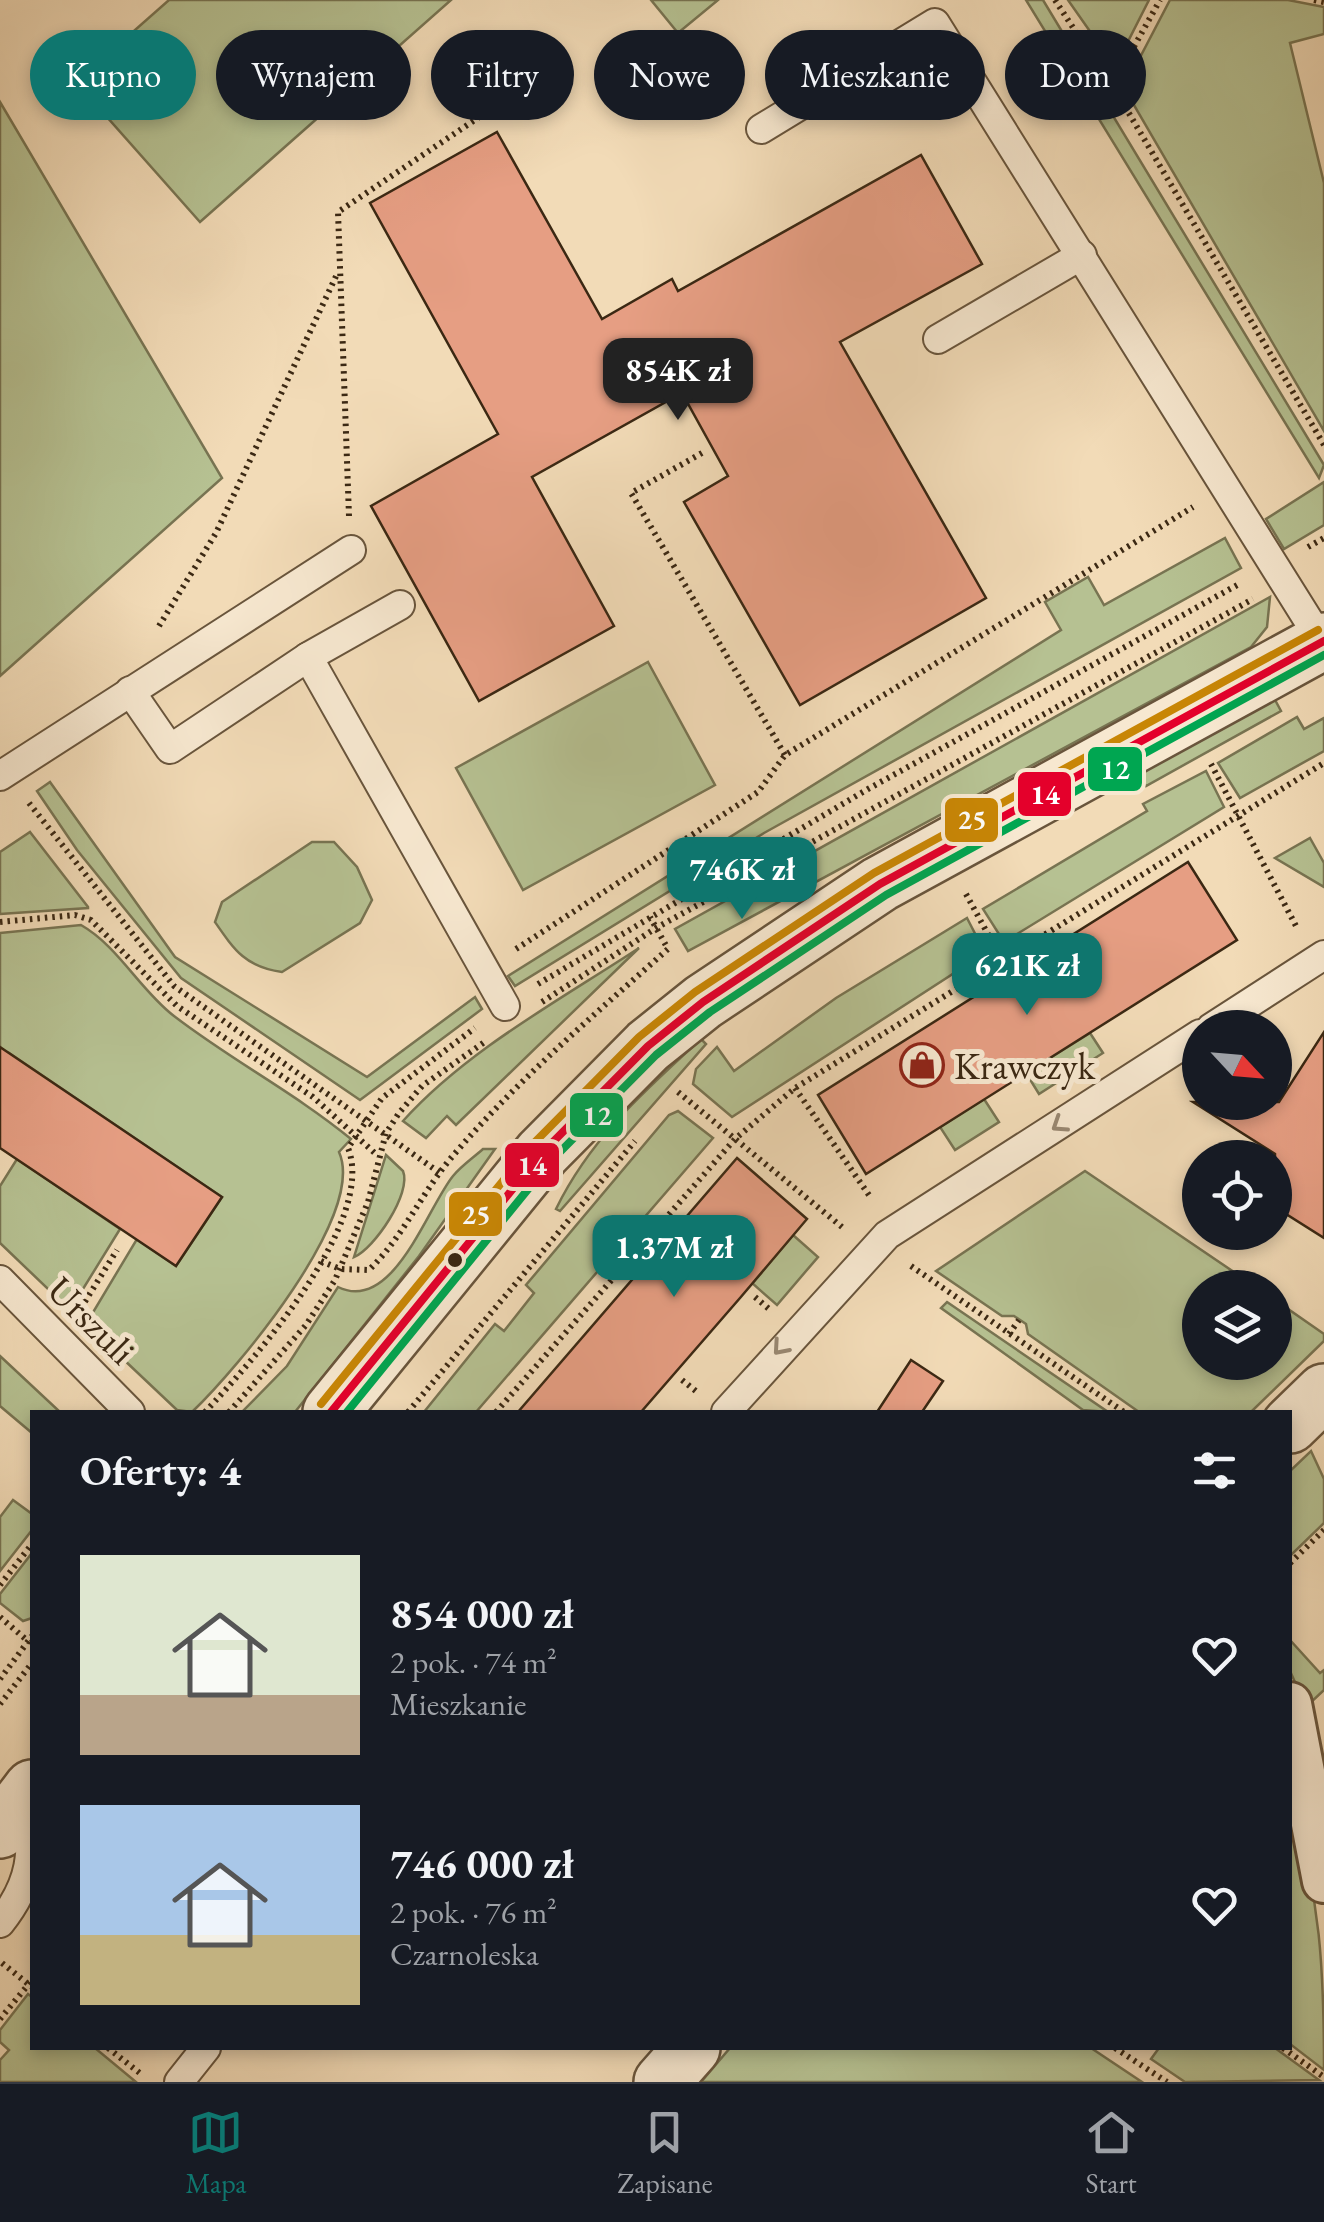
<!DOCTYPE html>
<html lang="pl">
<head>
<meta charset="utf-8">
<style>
	body { margin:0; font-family:"EB Garamond",serif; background:#242831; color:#f1f3f6; height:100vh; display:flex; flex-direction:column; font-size:38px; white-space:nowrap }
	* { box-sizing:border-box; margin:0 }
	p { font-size:32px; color:#9ea1a6 }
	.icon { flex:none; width:55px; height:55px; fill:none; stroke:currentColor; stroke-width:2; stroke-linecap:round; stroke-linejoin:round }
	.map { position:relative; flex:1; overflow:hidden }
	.side { position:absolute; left:30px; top:1410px; width:1262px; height:640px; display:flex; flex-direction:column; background:#171b24; border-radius:0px; box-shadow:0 5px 15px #0003 }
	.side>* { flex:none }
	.banner { position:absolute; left:30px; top:30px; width:1265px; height:90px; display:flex; gap:20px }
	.needle { width:65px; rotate:116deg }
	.controls { position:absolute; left:1182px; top:1010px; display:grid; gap:20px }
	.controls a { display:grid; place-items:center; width:110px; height:110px; border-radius:50%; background:#171b24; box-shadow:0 5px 15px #0003; font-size:50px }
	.price { position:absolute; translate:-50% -85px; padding:0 22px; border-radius:20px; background:#0f766e; color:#fff; font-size:32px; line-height:65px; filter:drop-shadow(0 2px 5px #0008) }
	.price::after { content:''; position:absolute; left:50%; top:60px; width:30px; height:22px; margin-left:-15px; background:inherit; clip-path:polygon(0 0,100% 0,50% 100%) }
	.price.selected { background:#222; color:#fff }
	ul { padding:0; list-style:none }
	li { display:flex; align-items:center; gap:30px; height:250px; padding:0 50px }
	li span { display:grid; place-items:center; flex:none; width:280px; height:200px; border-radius:0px; color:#555 }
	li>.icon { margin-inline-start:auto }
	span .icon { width:120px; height:120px; fill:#fffc; stroke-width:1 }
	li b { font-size:42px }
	h2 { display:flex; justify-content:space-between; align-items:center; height:120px; padding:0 50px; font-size:42px }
	.tag { padding:0 35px; border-radius:45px; background:#171b24; box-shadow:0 5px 15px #0003; font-size:35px; line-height:90px }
	.tag.selected { background:#0f766e; color:#fff }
	.menu { display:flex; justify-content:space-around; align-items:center; height:140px; border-top:2px solid #363941; background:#171b24; font-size:28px; color:#9ea1a6 }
	.menu a { display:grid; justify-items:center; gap:5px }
	.menu .selected { color:#0f766e }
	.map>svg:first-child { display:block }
	.green { fill:#b6c192; stroke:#787452; stroke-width:2.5 }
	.building { fill:#e69e83; stroke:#3b2813; stroke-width:2.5 }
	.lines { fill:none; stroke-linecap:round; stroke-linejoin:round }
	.service-casing { stroke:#69553c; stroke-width:32 }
	.pedestrian-casing { stroke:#69553c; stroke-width:48 }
	.minor-casing { stroke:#69553c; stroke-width:60 }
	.tertiary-casing { stroke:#69553c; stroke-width:60 }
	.path { stroke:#3b2813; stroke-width:6; stroke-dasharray:2.5 5; stroke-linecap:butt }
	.service { stroke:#f7e8d0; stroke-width:28 }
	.pedestrian { stroke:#f7e8d0; stroke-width:42 }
	.minor { stroke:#f7e8d0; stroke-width:55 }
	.tertiary { stroke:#f7e8d0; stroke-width:55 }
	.bus-1-casing { stroke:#f7e8d0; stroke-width:15 }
	.bus-2-casing { stroke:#f7e8d0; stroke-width:15 }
	.bus-3-casing { stroke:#f7e8d0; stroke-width:15 }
	.bus-1 { stroke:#e4002b; stroke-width:8 }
	.bus-2 { stroke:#00a651; stroke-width:8 }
	.bus-3 { stroke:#c88605; stroke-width:8 }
	.oneway { stroke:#998872 }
	.bus-dot { fill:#3b2813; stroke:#f7e8d0; stroke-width:4 }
	.labels { text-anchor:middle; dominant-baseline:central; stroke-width:10; stroke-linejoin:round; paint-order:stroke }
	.poi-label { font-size:38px; fill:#3b2813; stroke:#f7e8d0; text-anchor:start }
	.street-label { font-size:38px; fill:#3b2813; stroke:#f7e8d0 }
	.line-badge { stroke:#f7e8d0; stroke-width:4 }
	.badge-label { font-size:28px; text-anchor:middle; font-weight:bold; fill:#fff }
</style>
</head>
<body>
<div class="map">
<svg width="1324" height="2082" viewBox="0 0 1324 2082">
	<rect width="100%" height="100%" fill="#f2dbb7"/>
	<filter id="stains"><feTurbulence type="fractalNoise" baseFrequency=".002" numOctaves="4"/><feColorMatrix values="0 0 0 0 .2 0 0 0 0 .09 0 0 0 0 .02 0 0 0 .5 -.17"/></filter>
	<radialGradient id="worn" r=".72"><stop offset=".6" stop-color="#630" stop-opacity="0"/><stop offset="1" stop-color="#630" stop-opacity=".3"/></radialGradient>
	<g class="green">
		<polygon points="169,0 451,0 200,222 76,82"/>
		<polygon points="651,0 718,0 678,33"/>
		<polygon points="1026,0 1043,0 1324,465 1319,478"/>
		<polygon points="1068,0 1149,0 1115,67"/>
		<polygon points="1170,0 1288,0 1324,7 1324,34 1290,43 1324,183 1324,431 1124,88"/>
		<polygon points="0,102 222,478 0,676"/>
		<polygon points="1324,482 1324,525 1284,549 1266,519"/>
		<polygon points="1225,538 1241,568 764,833 515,986 508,976 1061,630 1045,602 1088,577 1104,605"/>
		<polygon points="1270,597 1267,627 1251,647 688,951 675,929"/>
		<polygon points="648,662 715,785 523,890 456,768"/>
		<polygon points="1274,698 1281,711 1146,786 1137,772"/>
		<polygon points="1297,717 1304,729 1324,718 1324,751 1240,798 1218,763"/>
		<polygon points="1206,771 1224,807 1004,942 983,909 1147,811 1143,804"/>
		<polygon points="50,782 175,957 367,1077 475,997 482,1009 360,1100 181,978 77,850 37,791"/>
		<polygon points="30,832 88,907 88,908 0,914 0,852"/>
		<polygon points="1310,838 1324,863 1324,887 1275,858"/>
		<path d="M 312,842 L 334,842 L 357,867 L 372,900 L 360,923 L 282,972 C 246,967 235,951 215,922 L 222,902 Z"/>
		<polygon points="967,918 985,953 732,1117 693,1084 696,1069 717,1047 734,1071 836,998"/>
		<path d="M 81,925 C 118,946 140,990 174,1016 C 231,1060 295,1093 351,1139 L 339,1152 C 367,1215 237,1369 192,1412 L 177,1410 L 86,1324 L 137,1239 L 176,1266 L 222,1197 L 9,1053 L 0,1065 L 0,933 Z"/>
		<path d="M 639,948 L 456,1125 L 447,1116 L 426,1138 L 403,1121 C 467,1050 560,1000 639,948 Z"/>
		<polygon points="1090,1033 1103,1053 1039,1094 1026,1073"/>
		<path d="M 701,1039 L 706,1044 L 560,1211 L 556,1209 C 590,1139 644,1091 701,1039 Z"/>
		<polygon points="984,1099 999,1122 955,1150 940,1127"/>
		<polygon points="678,1111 713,1138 476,1412 424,1412 495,1324 504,1331 534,1293 526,1285 669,1115"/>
		<path d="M 483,1149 L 495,1149 L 419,1256 L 295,1412 L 242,1412 L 287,1366 L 338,1287 C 393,1314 427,1208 453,1176 C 461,1166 473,1158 483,1149 Z"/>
		<path d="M 386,1155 L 403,1171 C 412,1193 374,1249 354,1257 Z"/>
		<polygon points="17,1159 120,1229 70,1310 0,1243 0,1186"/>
		<polygon points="1085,1171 1256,1287 1200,1288 1200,1362 1275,1362 1275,1300 1324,1334 1324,1341 1251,1412 1139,1412 1028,1334 1026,1324 1014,1316 1002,1316 936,1271"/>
		<polygon points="793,1235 818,1257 777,1305 752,1283"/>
		<polygon points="947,1302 1108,1412 1083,1410 941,1308"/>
		<polygon points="0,1356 60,1412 32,1412 32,1433 0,1406"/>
		<polygon points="1311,1451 1324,1479 1324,1523 1290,1556 1290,1471"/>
		<polygon points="13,1500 32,1514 32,1530 0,1571 0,1517"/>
		<polygon points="32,1553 32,1618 23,1621 0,1603 0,1594"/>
		<polygon points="1290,1640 1320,1673 1324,1670 1324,1690 1306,1707 1290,1671"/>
		<path d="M 1290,1801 C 1321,1896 1324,1972 1324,2070 L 1290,2044 Z"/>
		<polygon points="28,1994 32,1997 32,2048 95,2048 136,2082 0,2082 0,2060 9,2050 0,2042 0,2030"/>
		<polygon points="730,2048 1091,2048 1142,2082 701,2082"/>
		<polygon points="1159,2048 1275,2048 1319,2080 1185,2082 1151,2059"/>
	</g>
	<g class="building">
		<polygon points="497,132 602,319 672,279 678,291 921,155 982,264 840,342 986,598 800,705 684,502 728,476 682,393 532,477 614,626 479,701 371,506 498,434 370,203"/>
		<polygon points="1188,862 1237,940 866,1174 818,1095"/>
		<polygon points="1324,1032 1324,1238 1275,1207 1275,1154 1193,1102 1279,1102"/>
		<polygon points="0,1047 222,1197 176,1266 0,1148"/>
		<polygon points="737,1158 807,1219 740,1298 641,1412 518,1412"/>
		<polygon points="911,1360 943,1381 922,1412 877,1412"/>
	</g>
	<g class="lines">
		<g class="service-casing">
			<g id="service">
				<polyline points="761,129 935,23 1322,642"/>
				<polyline points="938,339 1082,255"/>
				<polyline points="400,605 308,657 505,1006"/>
				<polyline points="130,691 170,749 308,657"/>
				<polyline points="0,776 351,550"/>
				<polyline points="1211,1028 1324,955"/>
				<polyline points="0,1280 130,1412"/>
				<polyline points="726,1412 887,1235 1200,1034"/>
				<path d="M 0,1923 C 35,1879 32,1852 29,1798"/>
				<polyline points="179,2082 206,2048"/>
			</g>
		</g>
		<g class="pedestrian-casing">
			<polyline id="pedestrian" points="1290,1704 1324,1881"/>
		</g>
		<g class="minor-casing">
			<g id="minor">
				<polyline points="1290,1425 1324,1392"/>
				<polyline points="662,2082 692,2048"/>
			</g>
		</g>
		<g class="tertiary-casing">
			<g id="tertiary">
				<polyline points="331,1412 542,1153 648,1046 703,1002 880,884 1324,641"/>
				<polyline points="0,1830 32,1788"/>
			</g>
		</g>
		<g class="path">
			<polyline points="1055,0 1130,115 1324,445"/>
			<polyline points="1314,0 1324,2"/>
			<polyline points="1112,86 1160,0"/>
			<polyline points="702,453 631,493 785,755"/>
			<polyline points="349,516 338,212 503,101"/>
			<polyline points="1308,547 1324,538"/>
			<polyline points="159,626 216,533 338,272"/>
			<polyline points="1211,764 1296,926"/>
			<polyline points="29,803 174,986 440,1173"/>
			<polyline points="966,894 1001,958"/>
			<polyline points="0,922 75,915 91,920 177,1006 313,1097 378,1156"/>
			<polyline points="516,949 758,792 785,755 1193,507"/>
			<polyline points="538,984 868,789 1239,584"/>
			<polyline points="542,1002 656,928 1253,599"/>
			<polyline points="795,1088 871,1198"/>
			<polyline points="678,1092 842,1227"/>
			<path d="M 321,1261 L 340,1269 L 369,1270 C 403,1237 421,1194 451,1158 C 516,1081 593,1016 668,949 L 650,917"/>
			<polyline points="911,1266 1124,1412"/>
			<polyline points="755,1297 769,1309"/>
			<polyline points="81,1308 117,1250"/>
			<polyline points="1009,1334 1019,1320"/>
			<polyline points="682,1380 697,1392"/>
			<path d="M 205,1412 C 253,1361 377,1221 348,1148 L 382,1098 L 475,1028"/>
			<polyline points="229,1412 306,1325 335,1280 368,1202 386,1133 399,1113 422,1086 486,1041"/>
			<polyline points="408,1412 635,1141"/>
			<polyline points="496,1412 735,1139 795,1088 1324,763"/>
			<polyline points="1290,1563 1324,1530"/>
			<polyline points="0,1585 32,1544"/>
			<polyline points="0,1617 29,1642"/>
			<polyline points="0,1679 32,1636"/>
			<polyline points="0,1704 32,1663"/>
			<polyline points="2,1963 32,1987"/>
			<polyline points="0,2019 32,1980"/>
			<polyline points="108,2048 141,2074"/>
			<polyline points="1115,2048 1167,2082"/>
			<polyline points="1283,2048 1324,2077"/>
		</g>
		<use href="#service" class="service"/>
		<use href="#pedestrian" class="pedestrian"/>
		<use href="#minor" class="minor"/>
		<use href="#tertiary" class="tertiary"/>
		<g class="bus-1-casing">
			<polyline id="bus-1" points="331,1412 542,1153 648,1046 703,1002 880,884 1324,641"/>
		</g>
		<g class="bus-2-casing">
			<polyline id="bus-2" points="347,1412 551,1161 656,1055 710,1012 886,895 1324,655"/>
		</g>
		<g class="bus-3-casing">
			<polyline id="bus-3" points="321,1404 533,1144 639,1037 695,992 874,873 1318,630"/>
		</g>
		<use href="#bus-1" class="bus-1"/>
		<use href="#bus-2" class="bus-2"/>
		<use href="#bus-3" class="bus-3"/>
	</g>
	<defs><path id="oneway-chevron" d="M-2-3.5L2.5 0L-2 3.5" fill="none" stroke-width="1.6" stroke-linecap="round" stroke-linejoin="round" transform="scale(2.5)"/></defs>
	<g class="oneway">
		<use href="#oneway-chevron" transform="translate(1059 1125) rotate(147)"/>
		<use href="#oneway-chevron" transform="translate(780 1348) rotate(131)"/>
	</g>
	<defs>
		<g id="shop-ring" transform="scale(2.25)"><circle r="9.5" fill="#f7e8d0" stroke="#8f2418" stroke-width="1.5"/><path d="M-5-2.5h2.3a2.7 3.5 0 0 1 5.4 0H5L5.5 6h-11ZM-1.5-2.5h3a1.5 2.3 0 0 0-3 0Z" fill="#8f2418"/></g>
	</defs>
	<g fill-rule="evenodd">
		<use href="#shop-ring" x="922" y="1065"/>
	</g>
	<circle class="bus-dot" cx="455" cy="1260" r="9"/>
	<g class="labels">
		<g class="poi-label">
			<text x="954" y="1065">Krawczyk</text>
		</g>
		<g class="street-label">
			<text transform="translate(92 1320) rotate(45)">Urszuli</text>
		</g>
	</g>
	<g class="line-badge">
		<rect x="1086" y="745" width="58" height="48" rx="10" fill="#00a651"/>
		<rect x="1016" y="770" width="57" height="48" rx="10" fill="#e4002b"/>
		<rect x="943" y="796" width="57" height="48" rx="10" fill="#c88605"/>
		<rect x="568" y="1091" width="57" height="48" rx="10" fill="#00a651"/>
		<rect x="503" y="1141" width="58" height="48" rx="10" fill="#e4002b"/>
		<rect x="447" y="1190" width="57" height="48" rx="10" fill="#c88605"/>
	</g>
	<g class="badge-label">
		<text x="1115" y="779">12</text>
		<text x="1045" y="804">14</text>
		<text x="972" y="829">25</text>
		<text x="597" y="1125">12</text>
		<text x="532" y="1175">14</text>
		<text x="476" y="1224">25</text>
	</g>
	<rect width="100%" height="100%" filter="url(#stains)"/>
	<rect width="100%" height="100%" fill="url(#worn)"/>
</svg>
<div class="controls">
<a><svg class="needle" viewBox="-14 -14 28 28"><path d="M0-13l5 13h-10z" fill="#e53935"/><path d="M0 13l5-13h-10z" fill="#9ea1a6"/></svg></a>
<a><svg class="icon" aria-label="locate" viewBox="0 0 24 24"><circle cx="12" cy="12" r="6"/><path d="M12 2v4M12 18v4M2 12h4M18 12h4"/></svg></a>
<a><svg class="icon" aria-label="layers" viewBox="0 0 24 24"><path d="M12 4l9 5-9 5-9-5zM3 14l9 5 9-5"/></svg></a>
</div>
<b class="price selected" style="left:678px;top:423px">854K zł</b>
<b class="price" style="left:742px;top:922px">746K zł</b>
<b class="price" style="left:1027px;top:1018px">621K zł</b>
<b class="price" style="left:674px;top:1300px">1.37M zł</b>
<div class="banner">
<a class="tag selected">Kupno</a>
<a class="tag">Wynajem</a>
<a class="tag">Filtry</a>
<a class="tag">Nowe</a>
<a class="tag">Mieszkanie</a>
<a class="tag">Dom</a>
</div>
<section class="side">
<h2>Oferty: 4<svg class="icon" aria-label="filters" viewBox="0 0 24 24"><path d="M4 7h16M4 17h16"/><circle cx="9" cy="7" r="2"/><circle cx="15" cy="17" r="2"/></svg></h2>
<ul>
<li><span style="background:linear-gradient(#dfe7d0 70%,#b9a48a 0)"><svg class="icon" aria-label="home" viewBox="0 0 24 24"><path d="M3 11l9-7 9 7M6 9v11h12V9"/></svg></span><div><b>854 000 zł</b><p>2 pok. · 74 m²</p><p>Mieszkanie</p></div><svg class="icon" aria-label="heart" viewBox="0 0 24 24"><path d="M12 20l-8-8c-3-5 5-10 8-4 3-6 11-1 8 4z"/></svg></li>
<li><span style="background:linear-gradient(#a9c7e8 65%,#c2b280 0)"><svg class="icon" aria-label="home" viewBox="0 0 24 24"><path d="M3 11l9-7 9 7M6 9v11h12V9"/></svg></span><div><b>746 000 zł</b><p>2 pok. · 76 m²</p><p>Czarnoleska</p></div><svg class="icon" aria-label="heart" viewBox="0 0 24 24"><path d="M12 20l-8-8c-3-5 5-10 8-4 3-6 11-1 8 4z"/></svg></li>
</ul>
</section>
</div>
<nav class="menu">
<a class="selected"><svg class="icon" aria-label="map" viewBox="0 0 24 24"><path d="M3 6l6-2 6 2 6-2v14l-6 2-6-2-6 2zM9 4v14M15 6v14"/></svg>Mapa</a>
<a><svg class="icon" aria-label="saved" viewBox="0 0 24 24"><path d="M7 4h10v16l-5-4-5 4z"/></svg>Zapisane</a>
<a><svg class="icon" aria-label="home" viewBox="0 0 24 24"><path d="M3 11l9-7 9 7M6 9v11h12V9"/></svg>Start</a>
</nav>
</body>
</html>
